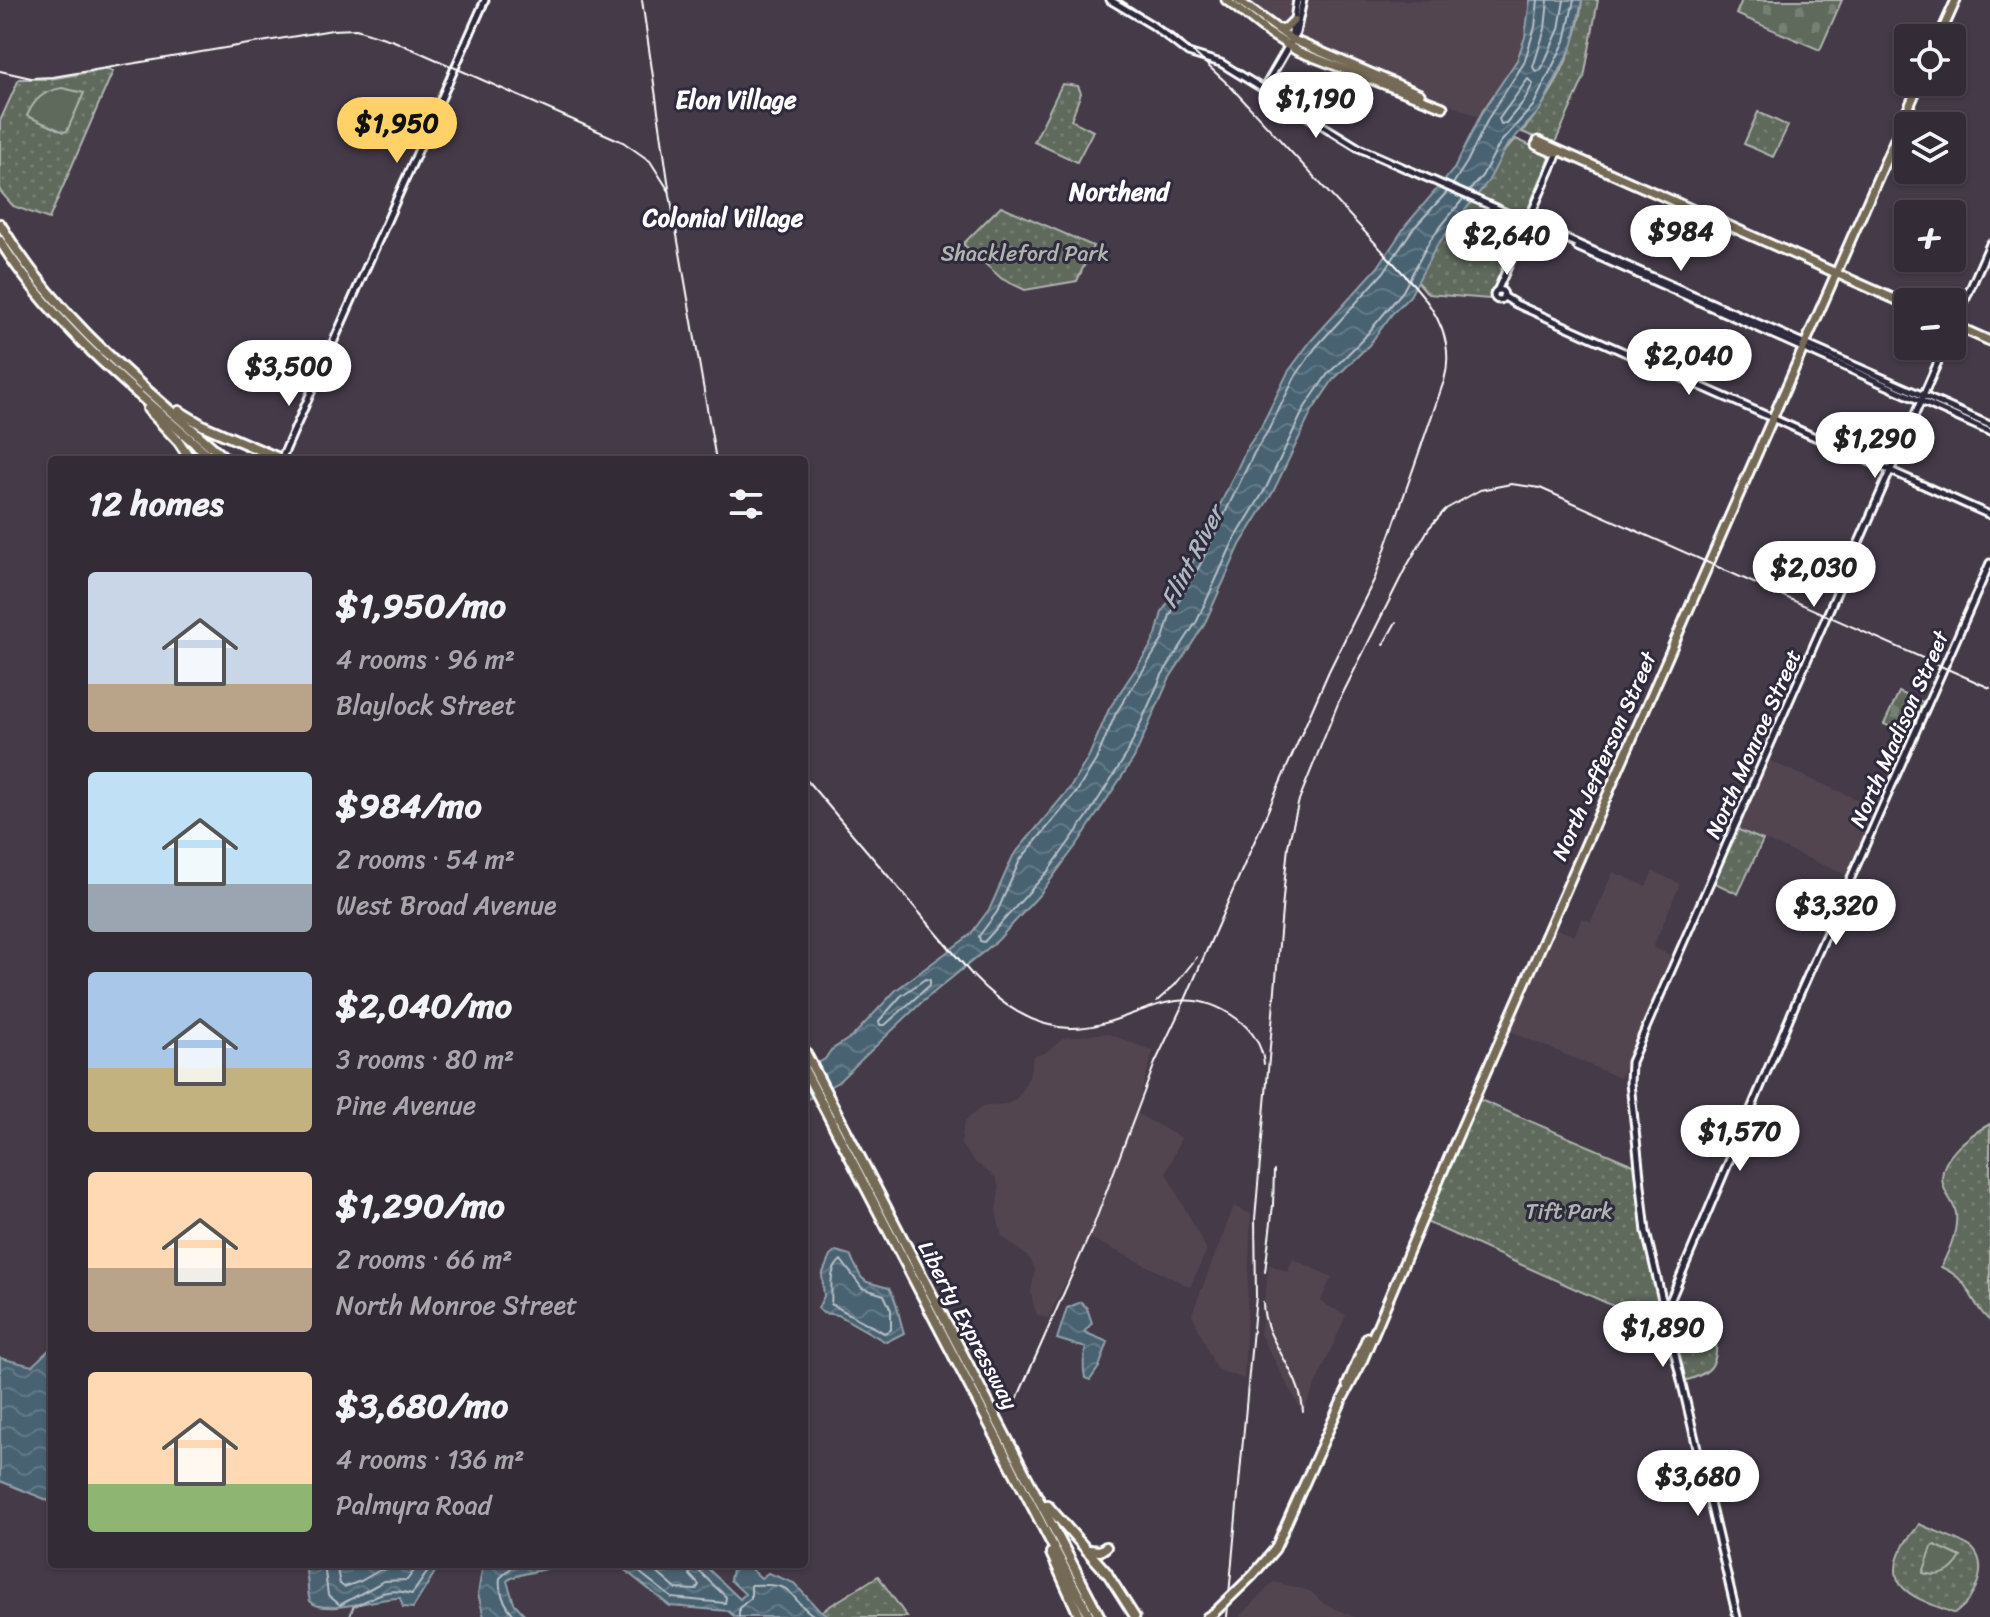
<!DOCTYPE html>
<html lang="en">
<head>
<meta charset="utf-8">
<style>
	body { margin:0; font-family:Sriracha,sans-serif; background:#3e3842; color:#f1f3f6; height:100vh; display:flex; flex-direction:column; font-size:30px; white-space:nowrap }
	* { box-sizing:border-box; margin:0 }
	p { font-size:26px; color:#a9a7ad }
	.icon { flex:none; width:44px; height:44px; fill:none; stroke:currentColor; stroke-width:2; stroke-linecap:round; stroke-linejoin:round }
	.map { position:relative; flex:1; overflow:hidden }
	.sheet { position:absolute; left:48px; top:456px; width:760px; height:1112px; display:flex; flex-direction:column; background:#332c36; border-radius:8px; box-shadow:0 2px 6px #0004,0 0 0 2px #4e4851 }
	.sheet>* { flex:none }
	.fabs { position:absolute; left:1894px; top:24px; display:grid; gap:16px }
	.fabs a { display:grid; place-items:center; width:72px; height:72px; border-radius:8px; background:#332c36; box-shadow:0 2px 6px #0004,0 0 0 2px #4e4851; font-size:40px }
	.price { position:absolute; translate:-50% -68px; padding:0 18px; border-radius:28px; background:#fff; color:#222; font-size:26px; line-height:52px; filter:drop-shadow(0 2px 4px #0008) }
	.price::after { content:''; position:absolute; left:50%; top:48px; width:24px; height:18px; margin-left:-12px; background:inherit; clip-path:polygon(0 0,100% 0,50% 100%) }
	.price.active { background:#ffd166; color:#111 }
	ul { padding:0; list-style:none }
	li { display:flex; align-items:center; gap:24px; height:200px; padding:0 40px }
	li span { display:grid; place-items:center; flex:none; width:224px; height:160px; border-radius:8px; color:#555 }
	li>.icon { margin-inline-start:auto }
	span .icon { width:96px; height:96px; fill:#fffc; stroke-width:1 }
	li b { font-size:34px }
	h2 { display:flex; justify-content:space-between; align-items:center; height:96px; padding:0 40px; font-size:34px }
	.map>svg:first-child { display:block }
	.built { fill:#534550 }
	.grass { fill:url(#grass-dots); stroke:#afb4ae; stroke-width:2 }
	.cemetery { fill:url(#cemetery-stones); stroke:#afb4ae; stroke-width:2 }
	.pitch { fill:#5f695c; stroke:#afb4ae; stroke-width:2 }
	.water { fill:url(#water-waves); stroke:#92a1aa; stroke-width:2 }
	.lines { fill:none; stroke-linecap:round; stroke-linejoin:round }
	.shore { stroke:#b6c0c7; stroke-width:2 }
	.secondary-casing { stroke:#fff; stroke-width:11 }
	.primary-casing { stroke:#fff; stroke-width:13 }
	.motorway-casing { stroke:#fff; stroke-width:14 }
	.secondary { stroke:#2f2a3d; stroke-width:5 }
	.primary { stroke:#756a55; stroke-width:7 }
	.motorway { stroke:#756a55; stroke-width:8 }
	.rail { stroke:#fff; stroke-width:2 }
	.primary-bridge-casing { stroke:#fff; stroke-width:13; stroke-linecap:butt }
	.primary-bridge { stroke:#756a55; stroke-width:7 }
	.labels { text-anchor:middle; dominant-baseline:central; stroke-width:6; stroke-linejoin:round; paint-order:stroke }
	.park-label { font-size:22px; fill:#afb4ae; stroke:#2f2a3d }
	.street-label { font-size:22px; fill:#fff; stroke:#2f2a3d }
	.neighbourhood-label { font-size:24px; font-weight:bold; fill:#fff; stroke:#2f2a3d }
	.water-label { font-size:24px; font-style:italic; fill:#adb8c0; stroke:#2f2a3d }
</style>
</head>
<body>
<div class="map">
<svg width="1990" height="1617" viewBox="0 0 1990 1617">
	<defs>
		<pattern id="grass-dots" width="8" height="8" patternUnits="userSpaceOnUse" patternTransform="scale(2)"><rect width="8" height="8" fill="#5f695c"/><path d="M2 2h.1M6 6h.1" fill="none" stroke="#778074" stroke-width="1.8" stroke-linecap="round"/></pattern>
		<pattern id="cemetery-stones" width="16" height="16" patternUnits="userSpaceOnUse" patternTransform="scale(2)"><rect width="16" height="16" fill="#5f695c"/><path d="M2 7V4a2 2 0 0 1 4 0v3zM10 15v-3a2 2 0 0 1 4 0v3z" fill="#778074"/></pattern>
		<pattern id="water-waves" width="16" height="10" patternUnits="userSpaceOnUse" patternTransform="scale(2)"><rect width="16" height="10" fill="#496272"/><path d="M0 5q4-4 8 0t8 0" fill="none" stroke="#647a87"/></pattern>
	</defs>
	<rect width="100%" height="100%" fill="#443a48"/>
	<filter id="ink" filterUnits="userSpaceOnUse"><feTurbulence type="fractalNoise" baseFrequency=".0125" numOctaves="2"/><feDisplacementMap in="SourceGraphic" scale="16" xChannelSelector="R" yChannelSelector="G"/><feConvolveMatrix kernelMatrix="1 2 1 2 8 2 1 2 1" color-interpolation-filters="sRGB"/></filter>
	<g filter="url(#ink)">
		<g class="built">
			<polygon points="1240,0 1530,0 1525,37 1517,60 1479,117 1303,43"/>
			<polygon points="1765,759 1882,810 1851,877 1735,827"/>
			<polygon points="1653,871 1680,884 1653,947 1674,957 1620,1078 1510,1031 1555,928 1574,936 1582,918 1591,922 1613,872 1646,886"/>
			<polygon points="1106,1033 1153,1051 1136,1113 1181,1138 1166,1173 1207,1250 1190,1287 1088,1237 1048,1318 1037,1315 1033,1304 1031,1293 1035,1269 1030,1259 1002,1236 996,1212 999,1189 996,1178 976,1163 961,1145 962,1133 965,1121 983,1106 1008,1104 1018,1097 1029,1077 1033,1056 1045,1053 1064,1038"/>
			<polygon points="1234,1206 1251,1214 1244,1379 1216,1369 1192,1314"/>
			<polygon points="1293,1259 1332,1277 1320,1302 1346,1315 1303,1413 1260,1334 1269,1264 1287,1272"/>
			<polygon points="1273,1582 1310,1591 1324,1604 1355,1617 1240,1617"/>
		</g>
		<g class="grass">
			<path d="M 1582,0 L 1598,0 L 1584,78 L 1554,145 L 1522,132 C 1552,97 1578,47 1582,0 Z"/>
			<polygon points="108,69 113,71 49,219 13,206 0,191 0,121 19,79 50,79"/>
			<polygon points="1062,84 1078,86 1081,93 1071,120 1093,131 1077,162 1034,142"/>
			<polygon points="1758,112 1788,126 1773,157 1744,144"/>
			<polygon points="1516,139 1551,155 1489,299 1428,294 1417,281 1437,245 1482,189 1499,157"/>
			<polygon points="1001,206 1093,246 1077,281 1025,290 1002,279 963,244"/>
			<polygon points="1734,828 1763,840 1738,894 1711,881"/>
			<path d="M 1478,1099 L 1638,1167 C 1640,1186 1640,1205 1643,1223 C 1649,1253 1667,1292 1654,1321 L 1649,1322 L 1426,1222 L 1443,1177 Z"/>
			<path d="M 1990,1124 L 1990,1321 C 1968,1302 1973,1281 1941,1267 C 1949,1251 1958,1231 1956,1213 C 1954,1202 1945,1195 1943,1184 C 1936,1159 1971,1134 1990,1124 Z"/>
			<path d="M 1670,1336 L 1680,1340 L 1716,1336 C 1719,1368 1709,1374 1681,1382 Z"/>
			<path d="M 1919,1524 C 1936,1532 1957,1538 1972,1548 C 1990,1566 1975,1598 1957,1612 L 1953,1613 C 1920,1599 1878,1590 1904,1545 C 1908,1537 1915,1532 1919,1524 Z"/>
			<polygon points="878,1576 907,1617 830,1617 822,1611"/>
		</g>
		<g class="cemetery">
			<polygon points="1742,0 1842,0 1820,50 1736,14"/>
			<polygon points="1899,692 1923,702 1909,735 1884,724"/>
		</g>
		<g class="pitch">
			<path d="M 62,88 L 84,93 L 67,131 L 64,132 L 27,116 C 34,99 44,91 62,88 Z"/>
			<path d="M 1935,1545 L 1961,1557 C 1951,1573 1941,1578 1923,1573 L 1932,1547 Z"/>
		</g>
		<g class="water">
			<polygon points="1530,0 1582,0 1573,44 1540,110 1506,147 1489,180 1437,245 1410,296 1392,314 1369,345 1333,380 1312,411 1273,492 1240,545 1204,625 1169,679 1134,758 1078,843 1040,894 998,940 922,1002 838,1082 804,1101 804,1071 825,1059 831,1050 853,1036 896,990 970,935 990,908 1013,856 1070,788 1089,756 1109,709 1150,647 1156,635 1162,612 1193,562 1247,448 1261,427 1288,372 1310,342 1378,267 1406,225 1454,169 1482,112 1517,60 1525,37"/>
			<path d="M 836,1251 L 850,1255 L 861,1277 L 867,1282 L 889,1288 C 899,1303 898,1317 904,1333 L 886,1342 L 838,1315 L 823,1313 L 818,1308 L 824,1296 L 822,1275 L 830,1256 Z"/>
			<path d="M 1081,1302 L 1087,1308 L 1092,1323 L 1084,1332 L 1108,1342 L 1099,1367 L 1090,1380 L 1085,1378 C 1083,1368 1083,1358 1086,1348 L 1057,1339 L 1067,1308 Z"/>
			<polygon points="52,1347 52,1502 0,1481 0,1358 32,1366"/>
			<path d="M 303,1564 L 328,1564 L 340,1568 L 369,1564 L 450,1564 L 435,1572 L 413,1608 L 403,1607 L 400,1598 C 379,1597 324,1617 310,1601 C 306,1588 310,1577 303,1564 Z"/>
			<path d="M 483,1564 L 561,1564 C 545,1572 517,1572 507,1581 L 514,1603 L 527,1617 L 484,1617 L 478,1594 Z"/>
			<polygon points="617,1564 703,1564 740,1599 745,1594 730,1580 733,1564 752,1564 750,1568 761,1578 768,1573 794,1583 817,1608 830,1617 735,1617 728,1611 670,1606"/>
		</g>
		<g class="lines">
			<g class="shore">
				<polyline points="1548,0 1545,29 1533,67 1536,72 1541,70 1559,29 1564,0"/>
				<polygon points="1528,79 1533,84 1524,101 1506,123 1501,124 1499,119"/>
				<polyline points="1453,184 1467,162 1489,117 1524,63 1535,27 1538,0"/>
				<polyline points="1469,191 1482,176 1500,143 1533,106 1565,41 1574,0"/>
				<polyline points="1447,192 1412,230 1384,272 1316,347 1295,377 1268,431 1254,453 1200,565 1170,615 1163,639 1116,713 1096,760 1076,793 1020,860 997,912 979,936 980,941 984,942 1049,870 1087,817 1127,754 1162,675 1197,621 1233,542 1266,488 1305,407 1327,375 1363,339 1403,291 1430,240 1463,199"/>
				<polygon points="925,979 930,980 930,985 885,1025 880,1025 879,1021 901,996"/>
				<path d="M 841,1260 L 862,1288 L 884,1295 L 891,1310 L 891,1330 L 884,1333 L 831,1304 C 833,1288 827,1272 841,1260 Z"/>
				<polyline points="324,1564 328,1595 340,1605 384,1581 407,1580 419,1564"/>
				<polyline points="336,1564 340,1584 344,1587 361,1581 380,1570 400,1567 404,1564"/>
				<polyline points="629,1564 672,1598 725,1603 726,1597 700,1572 698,1564"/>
				<polyline points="647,1564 676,1589 696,1590 699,1585 690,1575 688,1564"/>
				<path d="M 350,1617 L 353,1607 C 377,1596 386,1586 412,1594 L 433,1564"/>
				<path d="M 516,1617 C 506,1607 498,1592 500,1578 L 512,1567 L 540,1564"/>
				<path d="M 739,1617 L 739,1608 L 751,1598 L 751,1585 C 802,1583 782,1595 816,1617"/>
			</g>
			<g class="secondary-casing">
				<g id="secondary">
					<polyline points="1110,0 1152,25 1188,53 1221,63 1359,148 1990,425"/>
					<polyline points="1291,38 1297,0"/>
					<polyline points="1263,90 1296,33 1303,0"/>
					<polyline points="1577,247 1990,432"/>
					<polyline points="1498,289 1558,153"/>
					<circle cx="1499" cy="295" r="5"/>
					<polyline points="1503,296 1516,304 1990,515"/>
					<polyline points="1952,330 1990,244"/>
					<polyline points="281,460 485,0"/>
					<polyline points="1670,1334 1671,1326 1668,1306 1797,1000 1990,563"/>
					<polyline points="1737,1617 1646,1232 1630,1083 1631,1062 1945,346"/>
				</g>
			</g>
			<g class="primary-casing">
				<g id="primary">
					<polyline points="1226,0 1267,32 1297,51 1443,107"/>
					<polyline points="1238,0 1291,39 1420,94"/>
					<polyline points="1278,29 1286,28 1293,21"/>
					<polyline points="1939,38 1956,0"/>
					<polyline points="1538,141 1908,305"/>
					<polyline points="1536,145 1552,152 1559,152"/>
					<polyline points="1952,324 1990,341"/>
					<polyline points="1347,1385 1367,1337"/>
					<polyline points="1343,1398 1361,1364 1457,1138 1920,82"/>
					<polyline points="1107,1573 1135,1617"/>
					<polyline points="1207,1617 1215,1612"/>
				</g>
			</g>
			<g class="motorway-casing">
				<g id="motorway">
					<path d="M 0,224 C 57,320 144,387 227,460"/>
					<path d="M 0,241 C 55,329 136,392 214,460"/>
					<polyline points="148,409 179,442 191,460"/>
					<polyline points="179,411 204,426 283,460"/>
					<polyline points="804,1050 1100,1617"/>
					<polyline points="804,1069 1090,1617"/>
					<polyline points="1047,1505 1107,1573"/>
					<polyline points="1088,1550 1100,1551 1106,1547"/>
					<polyline points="1051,1553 1080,1617"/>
				</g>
			</g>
			<use href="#secondary" class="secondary"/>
			<use href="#primary" class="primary"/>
			<use href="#motorway" class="motorway"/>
			<g class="rail">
				<polyline points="642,0 670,195 716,460"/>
				<polyline points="0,71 31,78 53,77 332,30 356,29 394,41 623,142 650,161 669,191"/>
				<polyline points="1383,645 1396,622"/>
				<path d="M 804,777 L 974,977 C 999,1003 1033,1027 1070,1028 C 1132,1029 1174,973 1236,1018 C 1251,1029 1262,1044 1264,1064"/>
				<polyline points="1157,1001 1175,985 1197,957"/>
				<polyline points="1265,1272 1273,1205 1274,1170"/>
				<path d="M 1263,1302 C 1263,1342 1301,1369 1303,1412"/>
				<path d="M 1017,1399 L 1093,1227 L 1155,1063 L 1185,1000 L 1329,671 L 1375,578 L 1444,381 C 1455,343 1437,311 1413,284 L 1231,87 L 1176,36 L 1121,0"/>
				<polyline points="1227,1617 1256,1296 1255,1219 1284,887 1288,846 1299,800 1339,701 1404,571 1429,528 1446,509 1480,490 1511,484 1540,488 1990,688"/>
			</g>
			<g class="primary-bridge-casing">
				<polyline id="primary-bridge" points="1215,1612 1253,1575 1275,1549 1343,1398"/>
			</g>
			<use href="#primary-bridge" class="primary-bridge"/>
		</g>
	</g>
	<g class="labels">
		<g class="park-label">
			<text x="1025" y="253">Shackleford Park</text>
			<text x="1569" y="1211">Tift Park</text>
		</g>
		<g class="street-label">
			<text transform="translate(1899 729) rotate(-66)">North Madison Street</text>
			<text transform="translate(1753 744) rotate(-66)">North Monroe Street</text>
			<text transform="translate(1604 756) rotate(-66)">North Jefferson Street</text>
			<text transform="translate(968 1325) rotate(62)">Liberty Expressway</text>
		</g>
		<g class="neighbourhood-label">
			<text x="736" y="100">Elon Village</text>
			<text x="1119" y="192">Northend</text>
			<text x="723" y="218">Colonial Village</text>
		</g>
		<g class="water-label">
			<text transform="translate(1192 557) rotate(-63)">Flint River</text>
		</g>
	</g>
</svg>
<div class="fabs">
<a><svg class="icon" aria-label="locate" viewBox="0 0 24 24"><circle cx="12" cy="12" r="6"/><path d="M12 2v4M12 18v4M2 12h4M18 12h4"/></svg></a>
<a><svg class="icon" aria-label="layers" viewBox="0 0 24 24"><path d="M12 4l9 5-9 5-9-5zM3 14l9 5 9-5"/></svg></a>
<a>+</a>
<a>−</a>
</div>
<b class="price" style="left:1316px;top:140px">$1,190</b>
<b class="price active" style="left:397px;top:165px">$1,950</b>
<b class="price" style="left:1681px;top:273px">$984</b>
<b class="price" style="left:1507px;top:277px">$2,640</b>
<b class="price" style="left:1689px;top:397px">$2,040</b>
<b class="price" style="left:289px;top:408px">$3,500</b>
<b class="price" style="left:1875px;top:480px">$1,290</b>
<b class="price" style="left:1814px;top:609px">$2,030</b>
<b class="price" style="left:1836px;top:947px">$3,320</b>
<b class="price" style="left:1740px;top:1173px">$1,570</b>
<b class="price" style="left:1663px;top:1369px">$1,890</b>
<b class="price" style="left:1698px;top:1518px">$3,680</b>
<section class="sheet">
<h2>12 homes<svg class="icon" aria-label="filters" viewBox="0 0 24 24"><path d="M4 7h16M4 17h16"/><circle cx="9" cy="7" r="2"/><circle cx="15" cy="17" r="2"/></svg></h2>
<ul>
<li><span style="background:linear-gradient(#c9d6e8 70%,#b9a48a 0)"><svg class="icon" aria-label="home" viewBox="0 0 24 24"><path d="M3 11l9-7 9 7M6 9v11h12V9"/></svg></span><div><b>$1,950/mo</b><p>4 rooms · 96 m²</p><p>Blaylock Street</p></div></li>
<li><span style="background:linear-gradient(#bfe0f5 70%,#9aa5b1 0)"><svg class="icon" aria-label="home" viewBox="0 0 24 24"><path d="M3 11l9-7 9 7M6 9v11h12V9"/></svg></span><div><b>$984/mo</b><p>2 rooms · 54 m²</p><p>West Broad Avenue</p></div></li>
<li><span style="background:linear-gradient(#a9c7e8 60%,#c2b280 0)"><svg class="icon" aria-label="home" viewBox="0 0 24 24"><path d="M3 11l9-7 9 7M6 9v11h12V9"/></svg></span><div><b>$2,040/mo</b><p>3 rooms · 80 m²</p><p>Pine Avenue</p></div></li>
<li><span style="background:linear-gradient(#ffd9b3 60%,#b9a48a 0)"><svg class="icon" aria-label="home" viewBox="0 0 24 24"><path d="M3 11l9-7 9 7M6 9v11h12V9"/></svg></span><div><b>$1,290/mo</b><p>2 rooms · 66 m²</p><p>North Monroe Street</p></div></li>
<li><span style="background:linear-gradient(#ffd9b3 70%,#8fb573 0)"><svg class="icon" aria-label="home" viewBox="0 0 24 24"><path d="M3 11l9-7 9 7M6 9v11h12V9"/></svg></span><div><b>$3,680/mo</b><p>4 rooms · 136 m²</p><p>Palmyra Road</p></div></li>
</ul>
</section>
</div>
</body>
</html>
